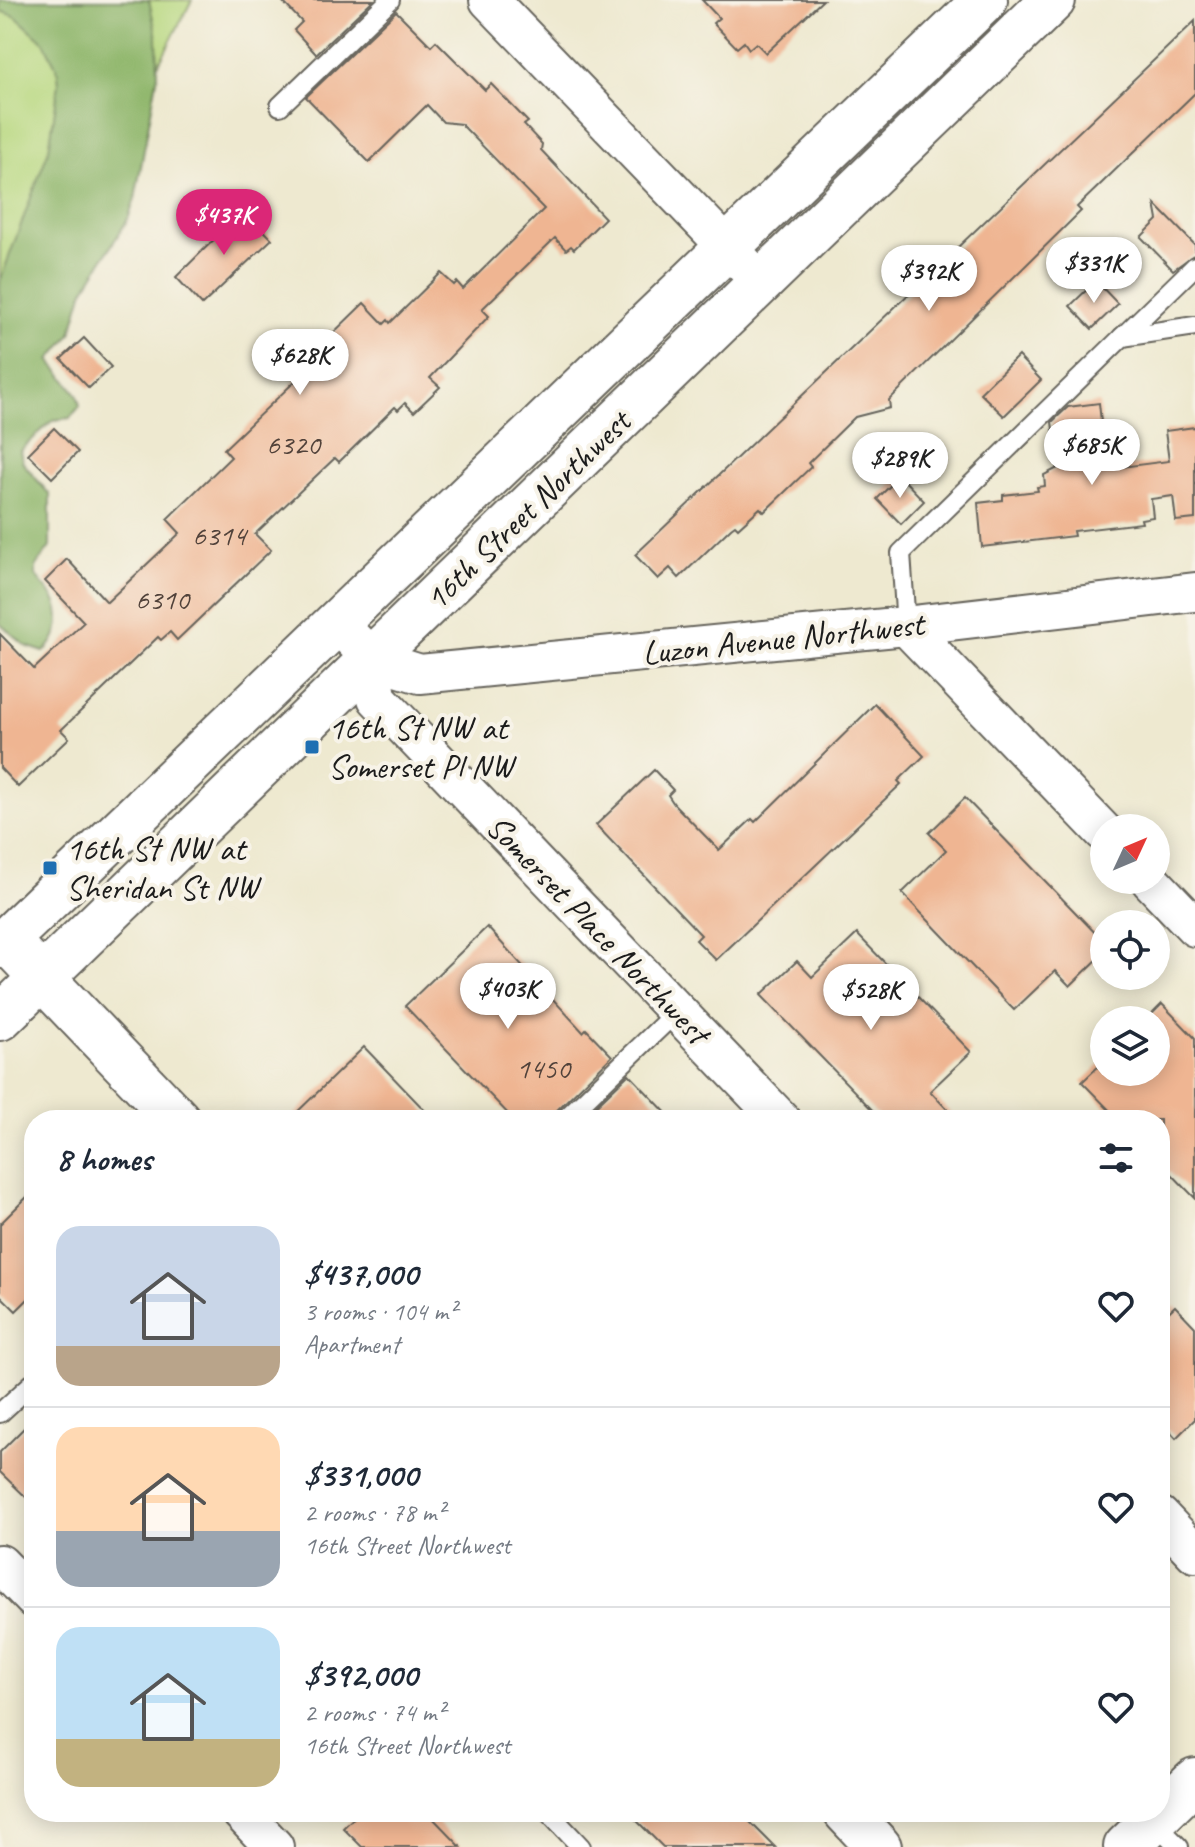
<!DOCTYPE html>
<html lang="en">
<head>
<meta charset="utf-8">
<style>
	body { margin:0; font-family:Caveat,sans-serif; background:#f6f6f7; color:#1f2937; height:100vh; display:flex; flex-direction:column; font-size:30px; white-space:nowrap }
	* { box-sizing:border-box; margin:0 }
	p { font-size:26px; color:#747a83 }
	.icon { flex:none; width:44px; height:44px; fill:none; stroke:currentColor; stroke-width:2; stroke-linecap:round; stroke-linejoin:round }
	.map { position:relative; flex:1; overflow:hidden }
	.sheet { position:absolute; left:24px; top:1110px; width:1146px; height:712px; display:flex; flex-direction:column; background:#fff; border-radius:32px; box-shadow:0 4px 20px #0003 }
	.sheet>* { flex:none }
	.needle { width:52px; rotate:46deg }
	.buttons { position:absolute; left:1090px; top:814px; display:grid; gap:16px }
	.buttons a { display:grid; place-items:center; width:80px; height:80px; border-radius:50%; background:#fff; box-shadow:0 4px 20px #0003; font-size:40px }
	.price { position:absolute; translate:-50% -68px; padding:0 18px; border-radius:28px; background:#fff; color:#222; font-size:26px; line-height:52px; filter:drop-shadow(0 2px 4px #0008) }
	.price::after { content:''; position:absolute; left:50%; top:48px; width:24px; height:18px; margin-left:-12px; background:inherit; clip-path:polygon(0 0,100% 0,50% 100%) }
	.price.current { background:#db2777; color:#fff }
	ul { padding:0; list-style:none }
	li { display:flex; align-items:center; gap:24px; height:200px; padding:0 32px }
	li+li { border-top:2px solid #e0e1e3 }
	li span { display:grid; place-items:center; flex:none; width:224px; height:160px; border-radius:24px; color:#555 }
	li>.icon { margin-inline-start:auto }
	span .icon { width:96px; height:96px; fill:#fffc; stroke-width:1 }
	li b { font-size:34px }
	h2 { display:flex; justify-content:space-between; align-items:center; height:96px; padding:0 32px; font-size:34px }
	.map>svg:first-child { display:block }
	.green { fill:#b8d880; stroke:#6a7a4e; stroke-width:2 }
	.forest { fill:#92b86e; stroke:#576a45; stroke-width:2 }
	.building { fill:#efb592 }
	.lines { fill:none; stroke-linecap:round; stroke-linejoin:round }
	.lane-casing { stroke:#66645b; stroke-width:22 }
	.street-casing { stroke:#66645b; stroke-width:42 }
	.secondary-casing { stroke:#66645b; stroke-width:48 }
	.primary-casing { stroke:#66645b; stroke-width:48 }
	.lane { stroke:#fff; stroke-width:18 }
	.street { stroke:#fff; stroke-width:38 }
	.secondary { stroke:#fff; stroke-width:44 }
	.primary { stroke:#fff; stroke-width:44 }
	.poi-dot { fill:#1f6fb2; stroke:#f7f3e8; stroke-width:3 }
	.labels { text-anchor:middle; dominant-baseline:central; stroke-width:8; stroke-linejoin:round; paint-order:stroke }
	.number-label { font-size:30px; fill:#51423a }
	.street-label { font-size:34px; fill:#1c1c1c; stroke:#f7f3e8 }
	.poi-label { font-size:34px; fill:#1c1c1c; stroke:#f7f3e8; text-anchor:start }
</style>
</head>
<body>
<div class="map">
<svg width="1195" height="1847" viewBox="0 0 1195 1847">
	<rect width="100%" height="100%" fill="#f7f3e8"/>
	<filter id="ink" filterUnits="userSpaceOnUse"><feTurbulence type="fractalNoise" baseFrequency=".0125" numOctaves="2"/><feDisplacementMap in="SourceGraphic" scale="16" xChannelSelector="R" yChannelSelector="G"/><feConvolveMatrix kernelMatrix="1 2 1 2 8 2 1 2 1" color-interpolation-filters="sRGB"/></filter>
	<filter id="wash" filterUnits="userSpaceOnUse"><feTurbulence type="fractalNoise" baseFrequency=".006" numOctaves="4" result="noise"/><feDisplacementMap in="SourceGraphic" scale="32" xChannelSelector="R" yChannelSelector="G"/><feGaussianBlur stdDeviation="1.8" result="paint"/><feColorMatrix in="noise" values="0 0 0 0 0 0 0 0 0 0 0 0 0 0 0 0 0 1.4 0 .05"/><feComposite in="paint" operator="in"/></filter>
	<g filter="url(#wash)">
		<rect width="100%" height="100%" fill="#eee9d0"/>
		<polygon class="green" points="0,0 192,0 125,128 99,233 0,495"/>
		<path class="forest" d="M 0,0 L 149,0 L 157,37 L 158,74 L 135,199 L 128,219 L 84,290 L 71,334 L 50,360 L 77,394 L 80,406 L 70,418 L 53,420 L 20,451 L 23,463 L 50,495 L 50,547 L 36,566 L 36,575 C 40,584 48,589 53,597 C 64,616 59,638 44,652 L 26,646 L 0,624 L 0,281 L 49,149 L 59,83 L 57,68 L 44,42 L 15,16 L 0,11 Z"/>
		<g id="blocks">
			<g class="building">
				<polygon points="281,0 373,0 316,54 294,30 302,22"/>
				<polygon points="702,0 823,0 766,53 756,43 749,49 744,42 737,48 713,23 719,18"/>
				<polygon points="396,11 431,46 436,41 485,90 491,84 528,122 524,125 542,144 541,150 605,218 574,249 571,246 566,250 555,238 482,309 489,316 430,378 440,387 414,412 405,403 398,410 395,407 339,462 335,458 255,534 271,550 177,640 170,632 161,640 158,637 61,730 69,738 18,787 0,768 0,634 34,669 84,622 45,581 67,559 107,602 180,533 167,519 231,457 224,449 332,346 326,340 364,303 384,324 388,320 390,323 441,273 454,285 457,282 463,289 544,209 461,124 443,122 427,105 369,162 306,97"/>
				<polygon points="1195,21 1195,93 1077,207 1081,211 889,400 890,408 855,417 808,463 811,467 764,512 760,508 738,528 735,525 731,528 679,578 670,568 658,579 635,555"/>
				<polygon points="1155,204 1195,245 1195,254 1173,270 1141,237 1158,220"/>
				<polygon points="244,210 272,239 202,305 176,277"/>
				<polygon points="1096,281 1118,304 1092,329 1070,306"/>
				<polygon points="84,338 111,367 89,388 61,359"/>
				<polygon points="1018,356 1041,380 1004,416 980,393"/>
				<polygon points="1099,403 1106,469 1169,461 1165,431 1195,427 1195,519 1176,521 1173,496 1151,499 1153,517 1141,519 1142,523 1073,531 1074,536 982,547 978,503 1003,500 1003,495 1038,491 1037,487 1045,486 1044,475 1058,468 1052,422 1068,407"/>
				<polygon points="54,428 78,452 52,478 28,454"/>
				<polygon points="900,476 924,501 901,524 877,499"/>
				<polygon points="875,704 924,756 898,781 901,784 716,960 696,940 701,935 596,825 654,770 673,790 668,795 674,804 719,850 752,819 755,822"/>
				<polygon points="965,798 1104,942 1104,953 1070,986 1055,971 1014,1010 902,893 946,850 929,833"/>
				<polygon points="487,927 583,1032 586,1029 612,1056 556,1111 552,1120 514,1120 405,1006"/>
				<polygon points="857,934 971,1052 930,1091 957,1120 882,1120 761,995 797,961 812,977"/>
				<polygon points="1162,1004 1195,1038 1195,1198 1160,1162 1160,1120 1119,1120 1082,1082 1104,1061 1104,1072 1156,1072 1156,1020 1146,1020"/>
				<polygon points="364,1047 434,1120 289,1120"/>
				<polygon points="629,1074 673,1120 581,1120"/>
				<polygon points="34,1190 34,1293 16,1311 0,1295 0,1224"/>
				<polygon points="1175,1306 1195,1327 1195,1419 1176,1438 1160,1420 1160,1320"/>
				<polygon points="34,1418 34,1505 0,1472 0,1452"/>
				<polygon points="360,1812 427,1812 461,1847 362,1847 343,1828"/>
				<polygon points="628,1812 740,1812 775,1847 663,1847"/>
			</g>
		</g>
	</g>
	<g filter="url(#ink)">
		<use href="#blocks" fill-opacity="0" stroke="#66645b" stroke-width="2"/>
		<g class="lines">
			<g class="lane-casing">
				<g id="lane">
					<polyline points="280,106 390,0"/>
					<polyline points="1122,337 1195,326"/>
					<polyline points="906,626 901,553 1195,266"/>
					<polyline points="564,1120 677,1011"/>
					<polyline points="0,1413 34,1382"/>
					<polyline points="548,1812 581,1847"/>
					<polyline points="1153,1821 1179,1847"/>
				</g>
			</g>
			<g class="street-casing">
				<g id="street">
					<polyline points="489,0 762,283"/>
					<polyline points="337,623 372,659 377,698 781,1120"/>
					<polyline points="906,626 1104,832"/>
					<polyline points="372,659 420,674 906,626 1195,592"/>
					<polyline points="1150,880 1195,927"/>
					<polyline points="1160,1516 1195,1553"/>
					<polyline points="0,1564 34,1599"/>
					<polyline points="241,1812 274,1847"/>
				</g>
			</g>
			<g class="secondary-casing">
				<g id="secondary">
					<polyline points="6,940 178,1120"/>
					<polyline points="846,1812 879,1847"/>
					<polyline points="1126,1847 1195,1780"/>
				</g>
			</g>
			<g class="primary-casing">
				<g id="primary">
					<polyline points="0,946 985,0"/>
					<polyline points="0,1018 1053,0"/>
				</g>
			</g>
			<use href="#lane" class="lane"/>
			<use href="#street" class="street"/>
			<use href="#secondary" class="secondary"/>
			<use href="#primary" class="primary"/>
		</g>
	</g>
	<g class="poi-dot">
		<rect x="304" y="739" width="16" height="16" rx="4"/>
		<rect x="42" y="860" width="16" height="16" rx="4"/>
	</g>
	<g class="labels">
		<g class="number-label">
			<text x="293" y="444">6320</text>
			<text x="219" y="535">6314</text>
			<text x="162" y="599">6310</text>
			<text x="543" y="1068">1450</text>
		</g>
		<g class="street-label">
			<text transform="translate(527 510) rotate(-44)">16th Street Northwest</text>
			<text transform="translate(783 638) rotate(-6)">Luzon Avenue Northwest</text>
			<text transform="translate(598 929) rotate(46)">Somerset Place Northwest</text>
		</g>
		<g class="poi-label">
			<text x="328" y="727">16th St NW at<tspan x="328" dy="39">Somerset Pl NW</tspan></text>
			<text x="66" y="848">16th St NW at<tspan x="66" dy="39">Sheridan St NW</tspan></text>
		</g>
	</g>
</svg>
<div class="buttons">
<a><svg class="needle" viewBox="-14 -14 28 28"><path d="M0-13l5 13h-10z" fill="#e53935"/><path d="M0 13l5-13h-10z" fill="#747a83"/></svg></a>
<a><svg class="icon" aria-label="locate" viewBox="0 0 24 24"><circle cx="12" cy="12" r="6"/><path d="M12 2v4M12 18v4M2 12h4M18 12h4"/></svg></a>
<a><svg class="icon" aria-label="layers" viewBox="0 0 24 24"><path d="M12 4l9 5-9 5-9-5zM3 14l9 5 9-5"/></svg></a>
</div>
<b class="price current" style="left:224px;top:257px">$437K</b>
<b class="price" style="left:1094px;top:305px">$331K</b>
<b class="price" style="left:929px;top:313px">$392K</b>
<b class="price" style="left:300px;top:397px">$628K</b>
<b class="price" style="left:1092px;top:487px">$685K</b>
<b class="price" style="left:900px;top:500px">$289K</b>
<b class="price" style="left:508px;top:1031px">$403K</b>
<b class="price" style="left:871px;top:1032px">$528K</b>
<section class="sheet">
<h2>8 homes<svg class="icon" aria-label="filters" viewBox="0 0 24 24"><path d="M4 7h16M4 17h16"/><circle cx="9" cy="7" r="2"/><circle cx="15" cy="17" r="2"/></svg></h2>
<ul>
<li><span style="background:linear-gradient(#c9d6e8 75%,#b9a48a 0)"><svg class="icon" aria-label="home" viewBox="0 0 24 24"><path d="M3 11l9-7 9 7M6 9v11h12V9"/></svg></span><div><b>$437,000</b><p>3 rooms · 104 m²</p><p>Apartment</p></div><svg class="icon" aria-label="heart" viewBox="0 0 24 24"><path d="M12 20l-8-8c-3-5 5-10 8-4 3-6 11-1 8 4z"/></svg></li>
<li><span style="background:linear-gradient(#ffd9b3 65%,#9aa5b1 0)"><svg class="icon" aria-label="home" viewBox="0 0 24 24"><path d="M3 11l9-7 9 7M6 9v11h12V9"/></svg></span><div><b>$331,000</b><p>2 rooms · 78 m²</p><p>16th Street Northwest</p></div><svg class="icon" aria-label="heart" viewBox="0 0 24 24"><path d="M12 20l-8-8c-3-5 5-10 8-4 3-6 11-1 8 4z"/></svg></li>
<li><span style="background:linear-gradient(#bfe0f5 70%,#c2b280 0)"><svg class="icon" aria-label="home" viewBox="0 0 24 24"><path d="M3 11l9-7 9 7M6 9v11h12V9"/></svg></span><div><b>$392,000</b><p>2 rooms · 74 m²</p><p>16th Street Northwest</p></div><svg class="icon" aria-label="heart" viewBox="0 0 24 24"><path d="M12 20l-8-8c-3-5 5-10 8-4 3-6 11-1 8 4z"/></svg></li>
</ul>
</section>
</div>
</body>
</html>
